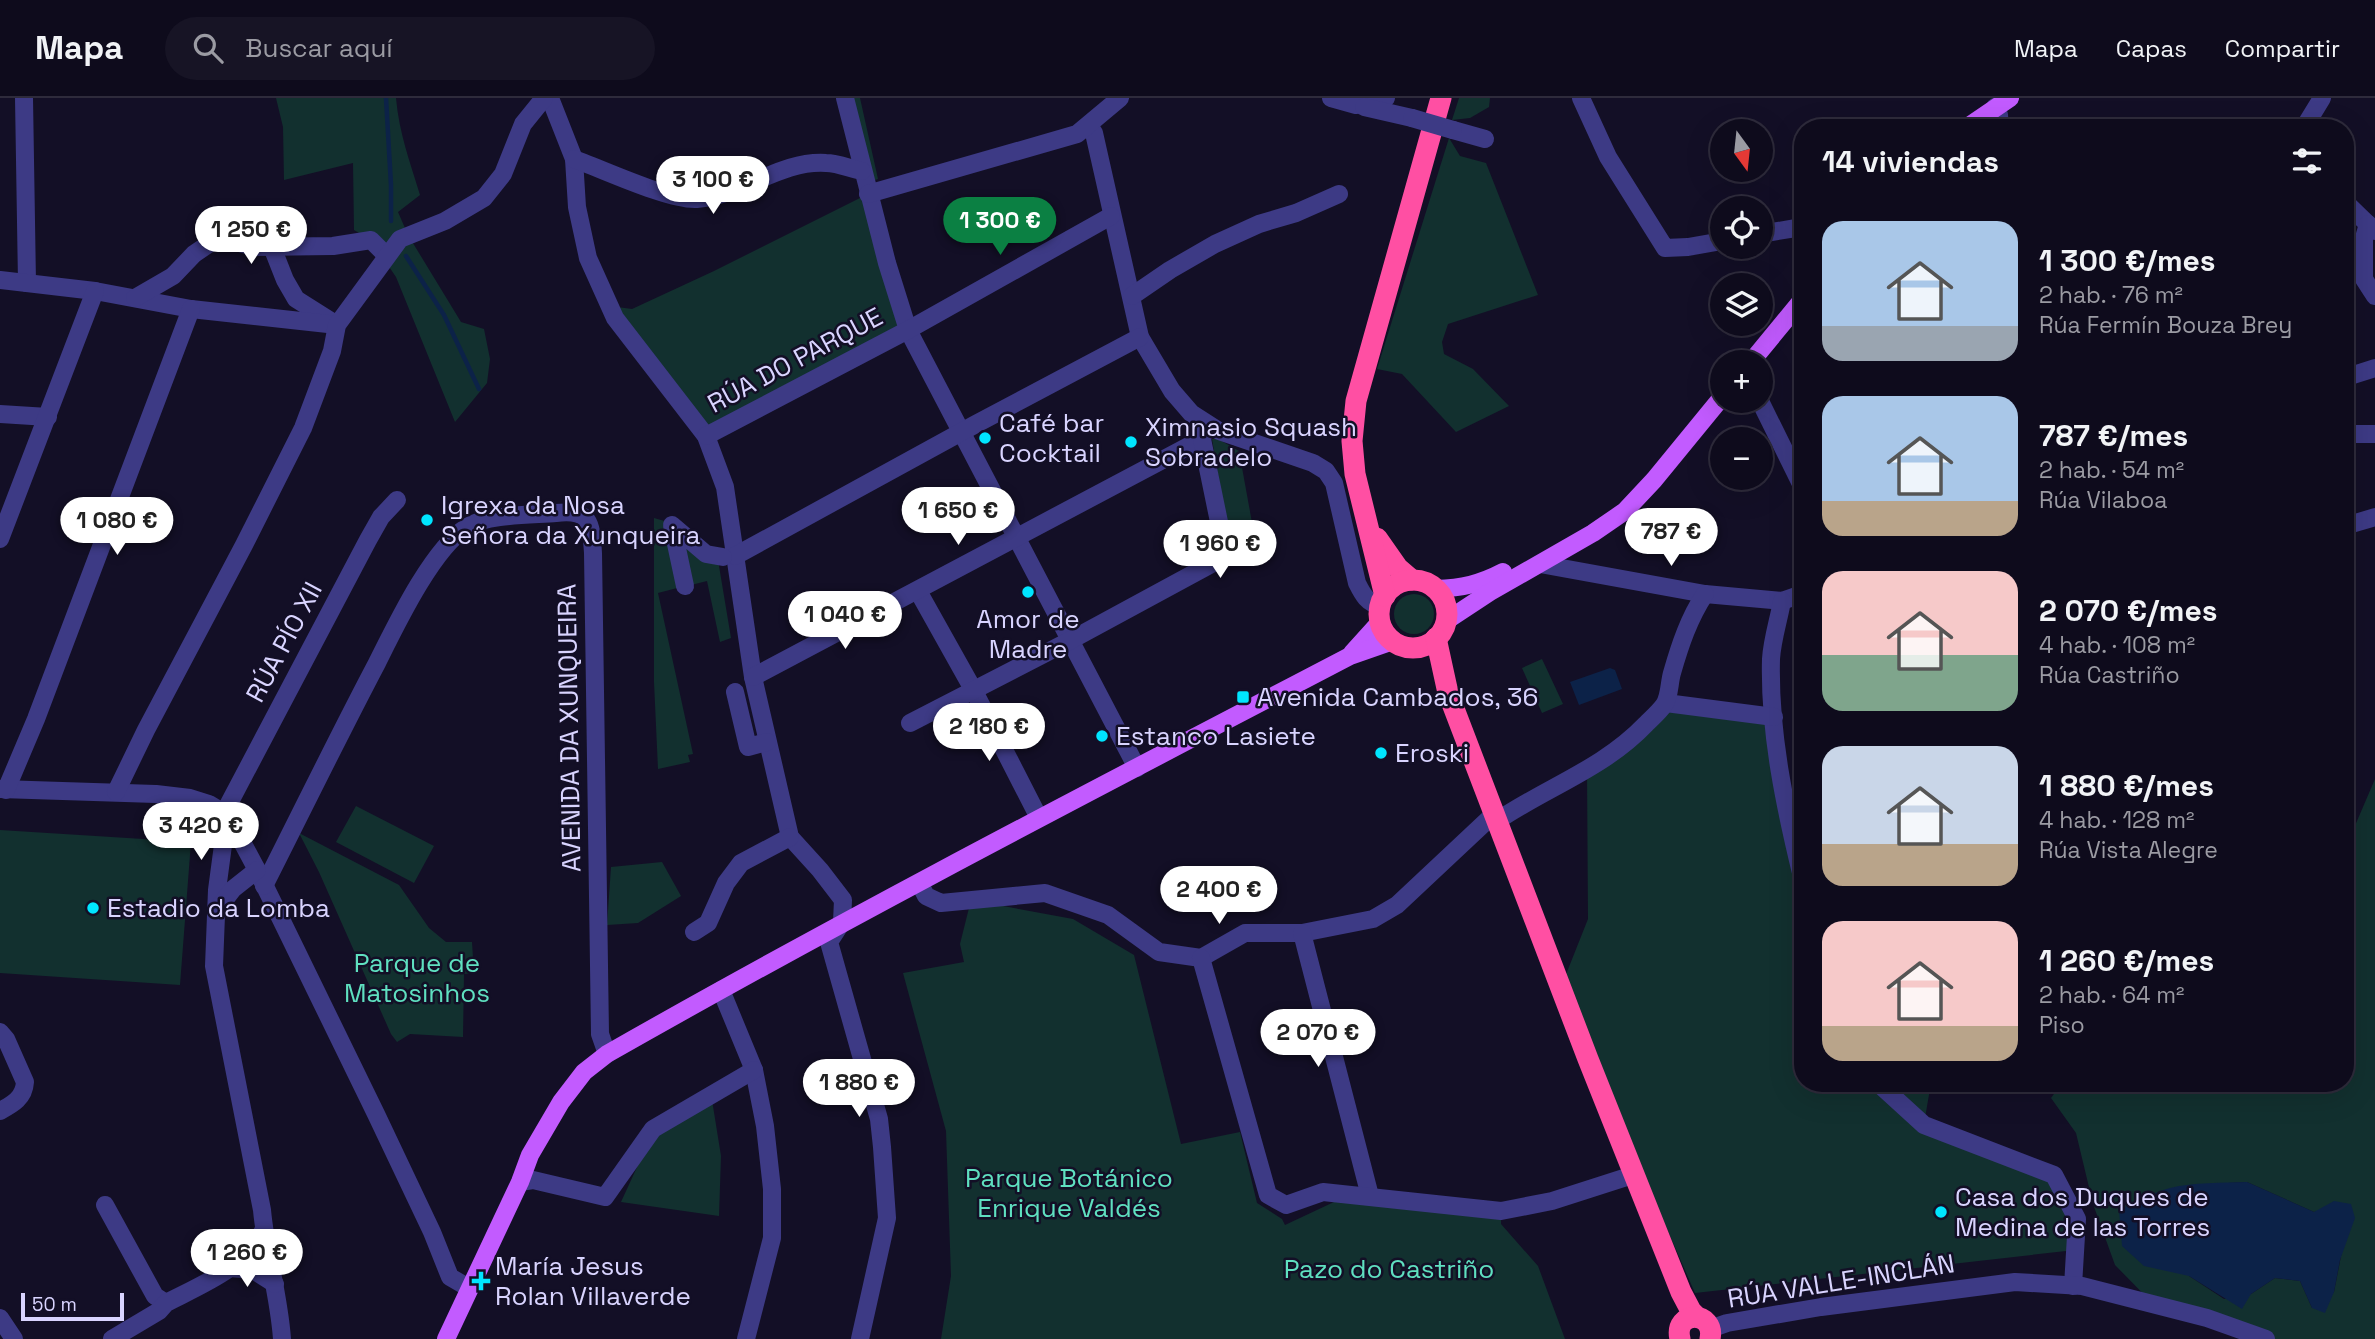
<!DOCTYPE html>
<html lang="es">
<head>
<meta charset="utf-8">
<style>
	body { margin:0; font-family:"Space Grotesk",sans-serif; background:#171425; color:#f1f3f6; height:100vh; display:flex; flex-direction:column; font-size:26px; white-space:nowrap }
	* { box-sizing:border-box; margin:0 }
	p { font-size:23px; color:#9b9ba3 }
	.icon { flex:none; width:38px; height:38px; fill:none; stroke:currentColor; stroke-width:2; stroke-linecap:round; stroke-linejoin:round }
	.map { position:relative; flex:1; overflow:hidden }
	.sheet { position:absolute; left:1794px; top:21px; width:560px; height:973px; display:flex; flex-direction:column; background:#0e0b1c; border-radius:28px; box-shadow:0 7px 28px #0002,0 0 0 2px #2e2b3b }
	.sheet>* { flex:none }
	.needle { width:46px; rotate:165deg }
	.tools { position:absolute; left:1710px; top:21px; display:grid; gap:14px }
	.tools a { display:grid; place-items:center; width:63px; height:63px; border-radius:50%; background:#0e0b1c; box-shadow:0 7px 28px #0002,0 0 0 2px #2e2b3b; font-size:35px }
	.scale { position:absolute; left:21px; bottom:18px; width:103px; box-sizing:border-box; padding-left:7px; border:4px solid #d9d4ff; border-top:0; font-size:19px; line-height:24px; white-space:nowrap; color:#d9d4ff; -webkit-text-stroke:5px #130f26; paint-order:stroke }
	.price { position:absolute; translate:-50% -60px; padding:0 16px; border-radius:24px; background:#fff; color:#222; font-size:23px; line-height:46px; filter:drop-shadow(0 2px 4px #0008) }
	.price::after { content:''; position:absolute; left:50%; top:42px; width:21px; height:16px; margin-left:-10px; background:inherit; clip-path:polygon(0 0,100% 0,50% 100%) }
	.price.selected { background:#0b8043; color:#fff }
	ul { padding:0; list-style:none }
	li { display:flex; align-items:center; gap:21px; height:175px; padding:0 28px }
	li span { display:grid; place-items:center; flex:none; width:196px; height:140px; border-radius:21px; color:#555 }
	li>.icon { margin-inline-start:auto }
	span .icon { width:84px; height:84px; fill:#fffc; stroke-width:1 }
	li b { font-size:30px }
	h2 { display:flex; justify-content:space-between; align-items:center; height:84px; padding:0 28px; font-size:30px }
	header { display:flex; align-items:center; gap:42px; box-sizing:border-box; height:98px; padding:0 35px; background:#0e0b1c; border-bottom:2px solid #2e2b3b }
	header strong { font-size:33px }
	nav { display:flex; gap:38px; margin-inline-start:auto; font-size:24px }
	.search { width:490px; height:63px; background:#171425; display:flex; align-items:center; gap:18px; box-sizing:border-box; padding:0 24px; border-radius:38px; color:#9b9ba3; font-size:26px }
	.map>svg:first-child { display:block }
	.green { fill:#12302f; fill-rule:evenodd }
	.water { fill:#0c2248 }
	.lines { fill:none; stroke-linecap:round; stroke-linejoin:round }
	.stream { stroke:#0c2248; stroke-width:4.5 }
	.minor { stroke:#3d3a85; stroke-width:18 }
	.major { stroke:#c25bff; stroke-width:18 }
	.highway { stroke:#ff4fa3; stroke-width:21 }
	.minor-bridge { stroke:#3d3a85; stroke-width:18 }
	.poi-dot { fill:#00e5ff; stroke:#130f26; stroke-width:2.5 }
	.labels { text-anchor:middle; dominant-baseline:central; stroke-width:5; stroke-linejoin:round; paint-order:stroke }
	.street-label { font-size:26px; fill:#d9d4ff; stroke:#130f26 }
	.poi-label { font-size:26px; fill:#d9d4ff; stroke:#130f26; text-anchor:start }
	.park-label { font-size:26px; fill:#5fe0c0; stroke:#130f26 }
</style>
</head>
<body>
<header>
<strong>Mapa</strong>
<div class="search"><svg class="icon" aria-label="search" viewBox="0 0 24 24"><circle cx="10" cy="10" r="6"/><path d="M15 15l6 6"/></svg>Buscar aquí</div>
<nav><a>Mapa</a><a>Capas</a><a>Compartir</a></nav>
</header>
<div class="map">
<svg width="2375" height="1241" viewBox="0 0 2375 1241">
	<rect width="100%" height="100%" fill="#130f26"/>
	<g class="green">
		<path d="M 276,0 L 396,0 C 399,35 410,64 420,97 L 398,114 L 408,137 L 461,224 L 484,231 L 490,261 L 487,285 L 455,324 L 396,179 L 371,142 L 354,132 L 353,65 L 284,82 L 283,29 Z"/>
		<polygon points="845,0 860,0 878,81 875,82 869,96 908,232 706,338 610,208 632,211 714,173 868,96"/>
		<polygon points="1459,0 1490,0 1489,9 1470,20 1452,22"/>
		<polygon points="1449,40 1460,58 1486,65 1538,197 1448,226 1442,244 1444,256 1473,271 1509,308 1456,334 1402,276 1377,271"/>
		<polygon points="1212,341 1218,341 1239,353 1255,441 1230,446"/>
		<polygon points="654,420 668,424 681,489 658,495 693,656 688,657 690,664 658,671 654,584"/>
		<polygon points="676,433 718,462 731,540 720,544 707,483 687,488"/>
		<circle cx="1414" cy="516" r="20"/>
		<polygon points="1542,561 1563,606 1542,615 1522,570"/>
		<polygon points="1666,605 1774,619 1802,778 1802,985 1931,985 1925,1020 2054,1077 2077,1121 2075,1152 1695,1195 1561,889 1588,821 1587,672"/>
		<path d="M 2375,681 L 2375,1241 L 2267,1241 L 2164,1217 L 2115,1167 L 2093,1106 L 2076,1035 L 2051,1000 L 2059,989 L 2058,985 L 2345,985 L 2345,751 ZM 2247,1084 L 2314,1114 L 2351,1107 L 2334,1194 L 2312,1210 L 2300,1183 L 2275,1180 L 2251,1196 L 2224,1201 L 2189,1178 L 2191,1087 Z"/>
		<polygon points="356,708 434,748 414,785 336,744"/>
		<polygon points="0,732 191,744 180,887 0,875"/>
		<polygon points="299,735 399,787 429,830 446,844 472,844 474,875 464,876 463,939 410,936 397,944 391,936 319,774"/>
		<polygon points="662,764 681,798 638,825 607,827 611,769"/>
		<polygon points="971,802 1073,821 1134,857 1181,1046 1240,1034 1257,1105 1282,1121 1285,1127 1334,1104 1370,1098 1501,1113 1501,1126 1538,1168 1565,1241 941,1241 951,1178 946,1033 903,875 964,864 960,846"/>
		<polygon points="712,1002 721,1058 719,1118 621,1104 638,1067 659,1037"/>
	</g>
	<g class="water">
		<polygon points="1610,570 1615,572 1622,591 1579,607 1570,584"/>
		<path d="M 2247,1084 L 2314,1114 L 2334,1103 L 2351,1106 L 2355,1120 L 2340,1162 L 2334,1194 L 2325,1215 L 2312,1210 L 2300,1183 L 2275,1180 L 2251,1196 L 2242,1211 L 2189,1178 L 2144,1168 L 2122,1148 L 2119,1112 C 2135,1104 2152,1095 2170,1090 C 2194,1084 2222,1085 2247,1084 Z"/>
	</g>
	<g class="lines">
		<g class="stream">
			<polyline points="386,0 391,87 391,123"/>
			<polyline points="406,158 444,217 479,291"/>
		</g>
		<g class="minor">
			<polyline points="24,0 27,185"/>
			<polyline points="550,0 574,61 577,109 588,160 615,220 706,338 725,389 753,579 790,739 820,772 843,802 842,824 829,844 879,1021 882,1049 887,1120 860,1241"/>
			<polyline points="845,0 887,165 908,232 1137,670"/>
			<polyline points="1331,0 1356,7 1386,0"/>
			<polyline points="1581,0 1608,59 1665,150 1688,149 1722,143"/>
			<polyline points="1364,9 1412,20"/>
			<polyline points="1995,9 1999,17 2000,30"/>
			<path d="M 1089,28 L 1094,35 L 1140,239 L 1172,293 L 1191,315 L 1219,333 L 1313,365 L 1326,373 L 1334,385 L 1357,485 C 1363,497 1367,505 1381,508"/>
			<polyline points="2308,30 2308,23 2322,0"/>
			<polyline points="1453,32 1485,41"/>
			<path d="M 574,61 C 602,71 670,103 697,101 C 742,98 780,62 826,65 C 838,65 851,71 862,73"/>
			<polyline points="868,96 1077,36 1120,0"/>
			<polyline points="2345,104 2375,133"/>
			<polyline points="2368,126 2364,140 2364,181 2375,198"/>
			<polyline points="1760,136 1802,129"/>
			<polyline points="272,149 285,182 296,201 334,225"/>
			<polyline points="0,182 95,193 191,211 337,227"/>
			<polyline points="1132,198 1170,172 1215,146 1259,126 1296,115 1339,96"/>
			<polyline points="135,200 173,178 194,156 219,139 254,149 333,148 371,142 387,158"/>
			<polyline points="2350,278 2375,270"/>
			<polyline points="1760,303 1802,388"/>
			<polyline points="0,316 48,319"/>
			<polyline points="2356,336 2375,336"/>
			<polyline points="706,338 908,232 1111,118"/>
			<polyline points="2345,428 2375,419"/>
			<polyline points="0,441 95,193"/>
			<polyline points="735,458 976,326 1140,239"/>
			<polyline points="1540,466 1705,496 1782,503 1802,496"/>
			<polyline points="685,488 672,427 706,456 723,459"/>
			<polyline points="918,493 974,593 1039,720"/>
			<path d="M 1782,503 C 1779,521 1772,542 1771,561 C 1769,634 1785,709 1802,779"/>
			<polyline points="753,579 1202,341"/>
			<polyline points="735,594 748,649 767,644"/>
			<polyline points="1666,605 1774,619"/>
			<polyline points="910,625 1071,542 1226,458 1202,341 1205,331"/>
			<polyline points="0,691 156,696 190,700 209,706 224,715 232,725 257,772 376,1016 432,1134 450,1179 469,1190"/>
			<polyline points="6,692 36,621 191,211"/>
			<polyline points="116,694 146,632 244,447 303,330 332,253 337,227 400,141 445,123 484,100 503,76 523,26 544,0"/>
			<polyline points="224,715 368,442 381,419 397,402"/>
			<path d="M 1497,723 C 1547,689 1603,671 1646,626 C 1652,620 1659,614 1664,607 C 1670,598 1669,585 1672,575 C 1680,547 1689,520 1705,496"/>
			<path d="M 232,725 L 223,747 L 217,792 L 214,868 L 262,1112 C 266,1156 279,1197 282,1241"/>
			<polyline points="920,786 926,798 941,805 1045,795 1108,817 1159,854 1201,860 1245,835 1302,835 1373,821 1397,807 1494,716"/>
			<path d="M 264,788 C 302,713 338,639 377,565 C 396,527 432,451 467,429 C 487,416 532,417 556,415 C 591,411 591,425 593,455 L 600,936 L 607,956"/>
			<polyline points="216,813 233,791 257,772"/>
			<polyline points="694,834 708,825 726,785 741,765 790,739"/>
			<polyline points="1302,835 1370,1098"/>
			<polyline points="1201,860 1268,1097 1286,1107 1323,1094 1501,1113 1552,1103 1633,1077"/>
			<polyline points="721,892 754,972 765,1028 772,1091 772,1140 746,1241"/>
			<path d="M 0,934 L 6,941 L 25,984 C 24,1000 13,1006 0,1013"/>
			<polyline points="1878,985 1924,1027 2054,1077 2077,1121 2073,1188"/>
			<polyline points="520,1084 533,1082 605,1099 653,1031 754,972"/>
			<polyline points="105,1107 155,1198 166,1205"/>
			<polyline points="230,1170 253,1172 275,1186"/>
			<polyline points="0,1220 14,1241"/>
			<polyline points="1710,1231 1727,1225 1821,1209 2015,1184 2082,1188 2207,1220 2266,1241"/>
			<path d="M 112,1241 L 159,1213 L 166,1205 C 201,1187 245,1170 263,1133"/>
		</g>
		<g class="major">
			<polyline points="1966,30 2010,0"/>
			<polyline points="1751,264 1802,202"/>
			<path d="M 1436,491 C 1462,490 1480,486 1503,474"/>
			<polyline points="1446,523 1490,494 1593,435 1625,413 1654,382 1722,299"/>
			<polyline points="1352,555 1380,524"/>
			<path d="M 446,1241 L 520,1084 L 530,1057 L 561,1004 L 584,974 L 607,956 C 851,817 1101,688 1350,558 L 1393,543"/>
		</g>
		<g class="highway">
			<polyline points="1377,440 1398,470 1412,482"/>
			<circle cx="1413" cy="516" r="34"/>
			<polyline points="1385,498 1355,376 1352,343 1356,303 1441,0"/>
			<polyline points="1436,540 1448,595 1588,961 1681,1194 1691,1213 1697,1219"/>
			<path d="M 1680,1241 C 1673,1212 1716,1212 1710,1241"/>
		</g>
		<polyline class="minor-bridge" points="1412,20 1453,32"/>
	</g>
	<g class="poi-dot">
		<circle cx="985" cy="340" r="7"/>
		<circle cx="1131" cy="344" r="7"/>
		<circle cx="427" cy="422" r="7"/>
		<circle cx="1028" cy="494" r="7"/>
		<rect x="1236" y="592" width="14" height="14" rx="3.5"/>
		<circle cx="1102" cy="638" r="7"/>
		<circle cx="1381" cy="655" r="7"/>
		<circle cx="93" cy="810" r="7"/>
		<circle cx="1941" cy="1114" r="7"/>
		<path d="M477.5 1172.5h7v7h7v7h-7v7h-7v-7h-7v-7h7z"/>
	</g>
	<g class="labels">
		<g class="street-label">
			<text transform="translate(795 262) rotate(-28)">RÚA DO PARQUE</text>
			<text transform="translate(284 544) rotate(-62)">RÚA PÍO XII</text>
			<text transform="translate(569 630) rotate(-91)">AVENIDA DA XUNQUEIRA</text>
			<text transform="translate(1841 1183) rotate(-9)">RÚA VALLE-INCLÁN</text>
		</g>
		<g class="poi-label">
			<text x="999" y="325">Café bar<tspan x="999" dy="30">Cocktail</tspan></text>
			<text x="1145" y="329">Ximnasio Squash<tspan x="1145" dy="30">Sobradelo</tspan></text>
			<text x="441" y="407">Igrexa da Nosa<tspan x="441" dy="30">Señora da Xunqueira</tspan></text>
			<text x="1028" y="521" text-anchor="middle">Amor de<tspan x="1028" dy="30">Madre</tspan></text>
			<text x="1257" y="599">Avenida Cambados, 36</text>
			<text x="1116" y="638">Estanco Lasiete</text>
			<text x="1395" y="655">Eroski</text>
			<text x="107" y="810">Estadio da Lomba</text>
			<text x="1955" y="1099">Casa dos Duques de<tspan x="1955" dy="30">Medina de las Torres</tspan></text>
			<text x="495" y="1168">María Jesus<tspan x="495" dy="30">Rolan Villaverde</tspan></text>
		</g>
		<g class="park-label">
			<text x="417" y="865">Parque de<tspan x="417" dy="30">Matosinhos</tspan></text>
			<text x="1069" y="1080">Parque Botánico<tspan x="1069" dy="30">Enrique Valdés</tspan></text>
			<text x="1389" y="1171">Pazo do Castriño</text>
		</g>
	</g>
</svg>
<div class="tools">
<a><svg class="needle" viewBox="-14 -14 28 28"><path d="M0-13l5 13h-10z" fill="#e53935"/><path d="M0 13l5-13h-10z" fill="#9b9ba3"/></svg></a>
<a><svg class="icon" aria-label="locate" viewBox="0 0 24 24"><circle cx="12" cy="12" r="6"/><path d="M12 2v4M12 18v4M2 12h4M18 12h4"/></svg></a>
<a><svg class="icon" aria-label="layers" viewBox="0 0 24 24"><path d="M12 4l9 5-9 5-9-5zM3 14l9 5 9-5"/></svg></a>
<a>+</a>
<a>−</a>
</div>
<div class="scale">50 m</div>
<b class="price" style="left:713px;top:118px">3 100 €</b>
<b class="price selected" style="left:1000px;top:159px">1 300 €</b>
<b class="price" style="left:251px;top:168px">1 250 €</b>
<b class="price" style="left:958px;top:449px">1 650 €</b>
<b class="price" style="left:117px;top:459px">1 080 €</b>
<b class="price" style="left:1671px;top:470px">787 €</b>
<b class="price" style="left:1220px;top:482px">1 960 €</b>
<b class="price" style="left:845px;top:553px">1 040 €</b>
<b class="price" style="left:989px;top:665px">2 180 €</b>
<b class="price" style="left:201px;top:764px">3 420 €</b>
<b class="price" style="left:1219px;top:828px">2 400 €</b>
<b class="price" style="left:1318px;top:971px">2 070 €</b>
<b class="price" style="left:859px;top:1021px">1 880 €</b>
<b class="price" style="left:247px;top:1191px">1 260 €</b>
<section class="sheet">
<h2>14 viviendas<svg class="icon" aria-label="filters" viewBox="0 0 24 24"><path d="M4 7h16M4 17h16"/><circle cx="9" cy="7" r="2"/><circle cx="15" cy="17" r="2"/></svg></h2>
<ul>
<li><span style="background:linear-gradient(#a9c7e8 75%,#9aa5b1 0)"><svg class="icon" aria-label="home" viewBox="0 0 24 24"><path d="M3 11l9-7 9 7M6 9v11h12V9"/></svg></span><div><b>1 300 €/mes</b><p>2 hab. · 76 m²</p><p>Rúa Fermín Bouza Brey</p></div></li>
<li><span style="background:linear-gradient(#a9c7e8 75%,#b9a48a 0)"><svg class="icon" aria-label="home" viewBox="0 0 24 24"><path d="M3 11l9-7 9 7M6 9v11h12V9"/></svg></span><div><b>787 €/mes</b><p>2 hab. · 54 m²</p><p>Rúa Vilaboa</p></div></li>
<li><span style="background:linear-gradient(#f6c9c9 60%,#7fa58c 0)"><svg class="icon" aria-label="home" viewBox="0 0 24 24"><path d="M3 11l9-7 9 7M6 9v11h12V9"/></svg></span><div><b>2 070 €/mes</b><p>4 hab. · 108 m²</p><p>Rúa Castriño</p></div></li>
<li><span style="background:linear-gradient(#c9d6e8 70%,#b9a48a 0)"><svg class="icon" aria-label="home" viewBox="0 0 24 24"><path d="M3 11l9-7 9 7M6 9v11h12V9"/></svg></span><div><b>1 880 €/mes</b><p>4 hab. · 128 m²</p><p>Rúa Vista Alegre</p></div></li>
<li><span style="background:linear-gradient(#f6c9c9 75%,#b9a48a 0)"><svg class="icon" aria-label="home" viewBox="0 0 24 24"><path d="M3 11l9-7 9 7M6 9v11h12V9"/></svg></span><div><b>1 260 €/mes</b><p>2 hab. · 64 m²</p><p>Piso</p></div></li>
</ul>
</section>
</div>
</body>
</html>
